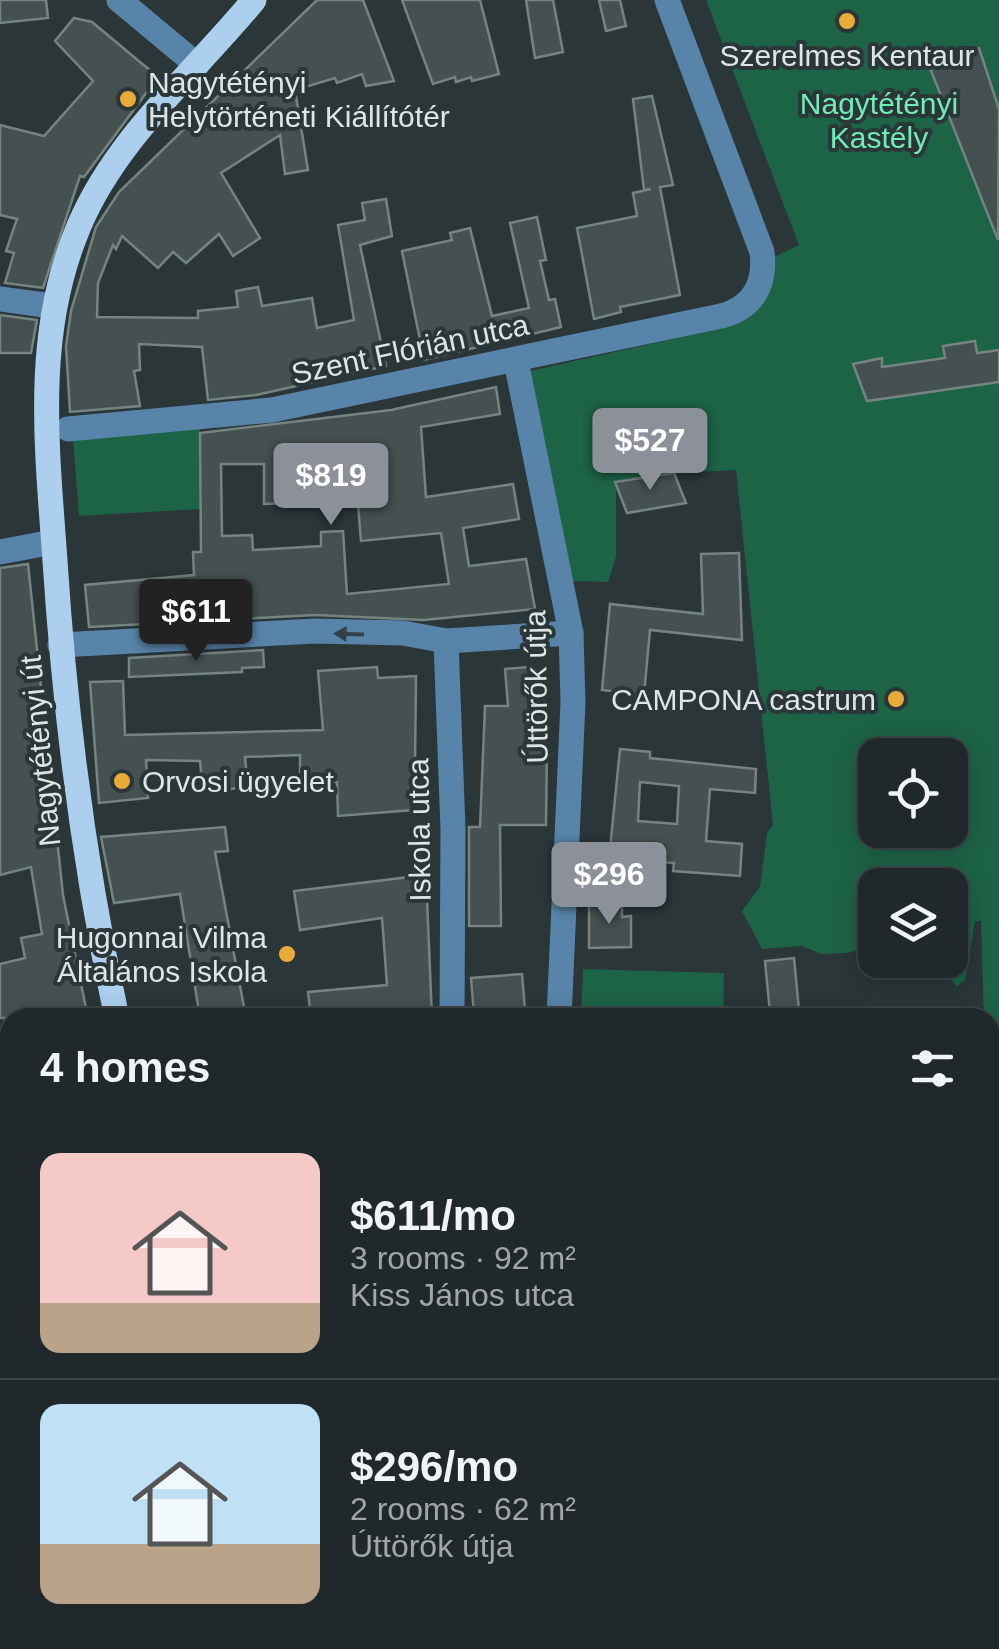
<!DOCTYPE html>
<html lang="en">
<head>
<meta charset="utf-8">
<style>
	body { margin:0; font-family:Arial,sans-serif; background:#2d3437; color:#f1f3f6; height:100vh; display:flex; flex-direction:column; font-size:38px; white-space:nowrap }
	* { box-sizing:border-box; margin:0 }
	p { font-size:32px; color:#a2a6a9 }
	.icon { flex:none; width:55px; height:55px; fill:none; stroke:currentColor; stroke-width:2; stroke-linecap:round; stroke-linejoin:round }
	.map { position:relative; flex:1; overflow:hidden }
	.panel { position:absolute; left:0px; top:1008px; width:1000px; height:642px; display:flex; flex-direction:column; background:#20282b; border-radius:30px 30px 0 0; box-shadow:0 5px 25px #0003,0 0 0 2px #3d4447 }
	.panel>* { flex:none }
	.tools { position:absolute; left:858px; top:738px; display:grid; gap:20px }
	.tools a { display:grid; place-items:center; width:110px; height:110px; border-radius:20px; background:#20282b; box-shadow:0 5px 25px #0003,0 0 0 2px #3d4447; font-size:50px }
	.price { position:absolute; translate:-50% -85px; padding:0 22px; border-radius:10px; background:#8c9099; color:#fff; font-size:32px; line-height:65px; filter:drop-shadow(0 2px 5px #0008) }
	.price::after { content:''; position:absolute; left:50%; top:60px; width:30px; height:22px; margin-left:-15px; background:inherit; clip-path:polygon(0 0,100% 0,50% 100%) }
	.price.selected { background:#222; color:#fff }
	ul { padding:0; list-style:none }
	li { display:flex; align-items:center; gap:30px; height:250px; padding:0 40px }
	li+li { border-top:2px solid #3d4447 }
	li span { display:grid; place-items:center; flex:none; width:280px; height:200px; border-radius:20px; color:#555 }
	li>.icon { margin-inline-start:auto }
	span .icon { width:120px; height:120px; fill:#fffc; stroke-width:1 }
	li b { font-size:42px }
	h2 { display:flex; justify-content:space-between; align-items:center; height:120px; padding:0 40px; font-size:42px }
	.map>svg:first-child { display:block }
	.green { fill:#1d6346; fill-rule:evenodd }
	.building { fill:#445150; stroke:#758381; stroke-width:2.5; fill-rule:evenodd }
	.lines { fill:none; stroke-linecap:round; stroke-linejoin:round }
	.minor { stroke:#5884aa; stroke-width:25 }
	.major { stroke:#accfee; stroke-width:25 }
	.oneway { fill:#32424a }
	.poi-dot { fill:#e9ab38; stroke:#2b3639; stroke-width:4 }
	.labels { text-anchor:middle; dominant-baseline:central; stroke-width:8; stroke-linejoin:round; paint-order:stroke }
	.poi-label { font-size:30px; fill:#dee5e7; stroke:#2b3639; text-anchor:start }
	.park-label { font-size:30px; fill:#70ecb5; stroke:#2b3639 }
	.street-label { font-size:30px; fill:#dee5e7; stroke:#2b3639 }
</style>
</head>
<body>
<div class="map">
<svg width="999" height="1649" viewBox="0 0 999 1649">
	<rect width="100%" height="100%" fill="#2b3639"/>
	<g class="green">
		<path d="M 706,0 L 999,0 L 999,1034 L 990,1033 L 990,1018 L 984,1017 L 981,921 L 975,921 L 965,980 L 957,986 L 944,973 L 941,960 L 950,960 L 950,885 L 875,885 L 875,944 L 847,953 L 821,954 L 802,946 L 762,949 L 742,911 L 760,887 L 767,833 L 773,825 L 736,470 L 674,473 L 616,482 L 616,557 L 608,582 L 568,581 L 530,371 L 717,329 L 770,259 L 799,245 ZM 875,755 L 950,755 L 950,830 L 875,830 Z"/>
		<polygon points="200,424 200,509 79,516 73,439"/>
		<polygon points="583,969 724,973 723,1017 581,1017"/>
	</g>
	<g class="building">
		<polygon points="0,0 46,0 48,18 0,23"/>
		<polygon points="317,0 363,0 394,81 366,86 362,74 337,83 335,78 295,90 308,170 285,174 280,135 221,173 260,238 233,256 219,234 186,263 173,252 158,268 122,236 116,249 113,245 98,283 97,317 198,318 198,311 238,307 236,291 258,287 262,306 312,298 317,328 354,320 338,225 365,220 362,203 386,199 392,236 360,245 386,366 256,395 208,400 202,347 139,344 140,370 134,371 140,406 70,412 66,346 71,311 96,227 119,192"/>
		<polygon points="402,0 480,0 499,74 472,81 471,77 456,82 455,77 433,84"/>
		<polygon points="526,0 553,0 563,52 535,58"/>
		<polygon points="599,0 620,0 626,26 606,31"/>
		<polygon points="74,18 92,22 158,77 84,177 80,176 43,288 5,283 14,253 6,251 17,219 0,215 0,125 44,136 93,81 55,41"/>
		<polygon points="979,48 999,109 998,240 928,63"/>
		<polygon points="652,96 673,185 660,187 680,295 620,307 621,312 594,319 577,228 637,216 633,193 651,189 644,190 633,99"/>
		<polygon points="537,217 546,260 540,261 549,300 555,299 561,327 424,360 402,251 452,240 450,233 470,228 492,316 529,308 510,223"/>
		<polygon points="0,315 37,320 31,353 0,353"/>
		<polygon points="975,341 977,353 999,350 999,382 867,401 853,364 882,358 882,367 945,358 943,346"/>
		<path d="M 496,387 L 500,414 L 421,427 L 426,497 L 513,484 L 519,519 L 463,528 L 469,566 L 526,559 L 535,609 L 424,620 L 315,615 L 89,627 L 85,585 L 194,575 L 193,552 L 201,552 L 200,433 L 391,410 ZM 326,451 L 327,459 L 354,456 L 361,541 L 441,533 L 449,584 L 347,594 L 343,531 L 321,532 L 321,546 L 253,550 L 252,535 L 222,536 L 221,464 L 264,464 L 264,504 L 291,503 L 289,453 Z"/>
		<polygon points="674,473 686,503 627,513 615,482"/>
		<polygon points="739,553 742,640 650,630 644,695 602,690 610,604 703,614 701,554"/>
		<polygon points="28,564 63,895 88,1018 0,1018 0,964 25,958 21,938 42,934 31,867 0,875 0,568"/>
		<polygon points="263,650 264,667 242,668 242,672 129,677 129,658"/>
		<polygon points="377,667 378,678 416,676 415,766 422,766 426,809 338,816 337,782 300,782 300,755 245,757 248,787 203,792 200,761 146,760 148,798 99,803 90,682 123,681 125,735 323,730 318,671"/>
		<polygon points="529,667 531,705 541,705 542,742 547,742 546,825 500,825 501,926 469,926 469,827 480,827 485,706 508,706 505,669"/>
		<path d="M 620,749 L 650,752 L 650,758 L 756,769 L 755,793 L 710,789 L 706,841 L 742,844 L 740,876 L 673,871 L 674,863 L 609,859 ZM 640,782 L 679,786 L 677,824 L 638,821 Z"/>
		<polygon points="225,827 228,851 215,852 246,1018 200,1018 180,894 114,903 101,837"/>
		<polygon points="426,875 432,1018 311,1018 308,992 387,985 382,918 300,930 294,891"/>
		<polygon points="589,905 613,905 622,908 622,917 631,916 631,947 589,948"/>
		<polygon points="794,958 799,1010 770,1013 765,961"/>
		<polygon points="522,974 525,1010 474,1014 471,978"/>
	</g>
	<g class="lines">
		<g class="minor">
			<polyline points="119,0 197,65"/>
			<polyline points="0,299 52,306"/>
			<polyline points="516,361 571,633 573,702 559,1018"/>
			<path d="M 68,429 L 272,410 L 721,316 C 753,308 766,285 762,252 L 667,0"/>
			<polyline points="0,552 53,542"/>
			<polyline points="446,641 453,830 452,1018"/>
			<polyline points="60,645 315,631 403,633 446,641 571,633"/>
			<polyline points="990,1404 999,1404"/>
			<polyline points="0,1559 10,1555"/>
			<polyline points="560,1640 560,1649"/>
		</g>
		<g class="major">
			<path d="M 117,1018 C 84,866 65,715 55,561 C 47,447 33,334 79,226 C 116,138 194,73 254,0"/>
			<polyline points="364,1640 367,1649"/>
		</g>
	</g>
	<defs><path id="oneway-solid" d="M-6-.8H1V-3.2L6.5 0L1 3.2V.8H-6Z" transform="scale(2.5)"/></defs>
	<use class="oneway" href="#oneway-solid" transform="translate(349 634) rotate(-178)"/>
	<g class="poi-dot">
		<circle cx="847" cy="21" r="10"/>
		<circle cx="128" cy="99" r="10"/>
		<circle cx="896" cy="699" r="10"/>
		<circle cx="122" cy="781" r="10"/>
		<circle cx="287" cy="954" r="10"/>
	</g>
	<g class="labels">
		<g class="poi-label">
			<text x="847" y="55" text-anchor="middle">Szerelmes Kentaur</text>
			<text x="148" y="82">Nagytétényi<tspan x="148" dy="34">Helytörténeti Kiállítótér</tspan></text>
			<text x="876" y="699" text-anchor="end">CAMPONA castrum</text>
			<text x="142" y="781">Orvosi ügyelet</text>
			<text x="267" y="937" text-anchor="end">Hugonnai Vilma<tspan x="267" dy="34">Általános Iskola</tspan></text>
		</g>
		<g class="park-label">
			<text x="879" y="103">Nagytétényi<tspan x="879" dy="34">Kastély</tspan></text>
		</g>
		<g class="street-label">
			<text transform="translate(410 349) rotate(-12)">Szent Flórián utca</text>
			<text transform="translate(536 687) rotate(-91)">Úttörők útja</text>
			<text transform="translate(40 751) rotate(-96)">Nagytétényi út</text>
			<text transform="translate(419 830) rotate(-91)">Iskola utca</text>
		</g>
	</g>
</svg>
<div class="tools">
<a><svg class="icon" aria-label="locate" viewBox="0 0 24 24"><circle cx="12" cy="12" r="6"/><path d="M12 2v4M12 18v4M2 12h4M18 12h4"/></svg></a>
<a><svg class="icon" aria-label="layers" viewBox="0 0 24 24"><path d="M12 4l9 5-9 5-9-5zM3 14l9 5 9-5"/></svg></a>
</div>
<b class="price" style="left:650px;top:493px">$527</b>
<b class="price" style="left:331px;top:528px">$819</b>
<b class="price selected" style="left:196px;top:664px">$611</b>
<b class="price" style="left:609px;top:927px">$296</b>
<section class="panel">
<h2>4 homes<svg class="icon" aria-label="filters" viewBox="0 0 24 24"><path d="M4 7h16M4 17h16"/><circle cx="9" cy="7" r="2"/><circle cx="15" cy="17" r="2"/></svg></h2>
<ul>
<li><span style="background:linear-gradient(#f6c9c9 75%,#b9a48a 0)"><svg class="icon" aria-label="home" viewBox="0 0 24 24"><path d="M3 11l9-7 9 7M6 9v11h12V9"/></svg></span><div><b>$611/mo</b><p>3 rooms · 92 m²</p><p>Kiss János utca</p></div></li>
<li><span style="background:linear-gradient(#bfe0f5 70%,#b9a48a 0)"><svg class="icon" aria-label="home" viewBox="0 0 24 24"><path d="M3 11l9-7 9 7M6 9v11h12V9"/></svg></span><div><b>$296/mo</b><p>2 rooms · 62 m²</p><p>Úttörők útja</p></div></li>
</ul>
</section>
</div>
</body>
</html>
